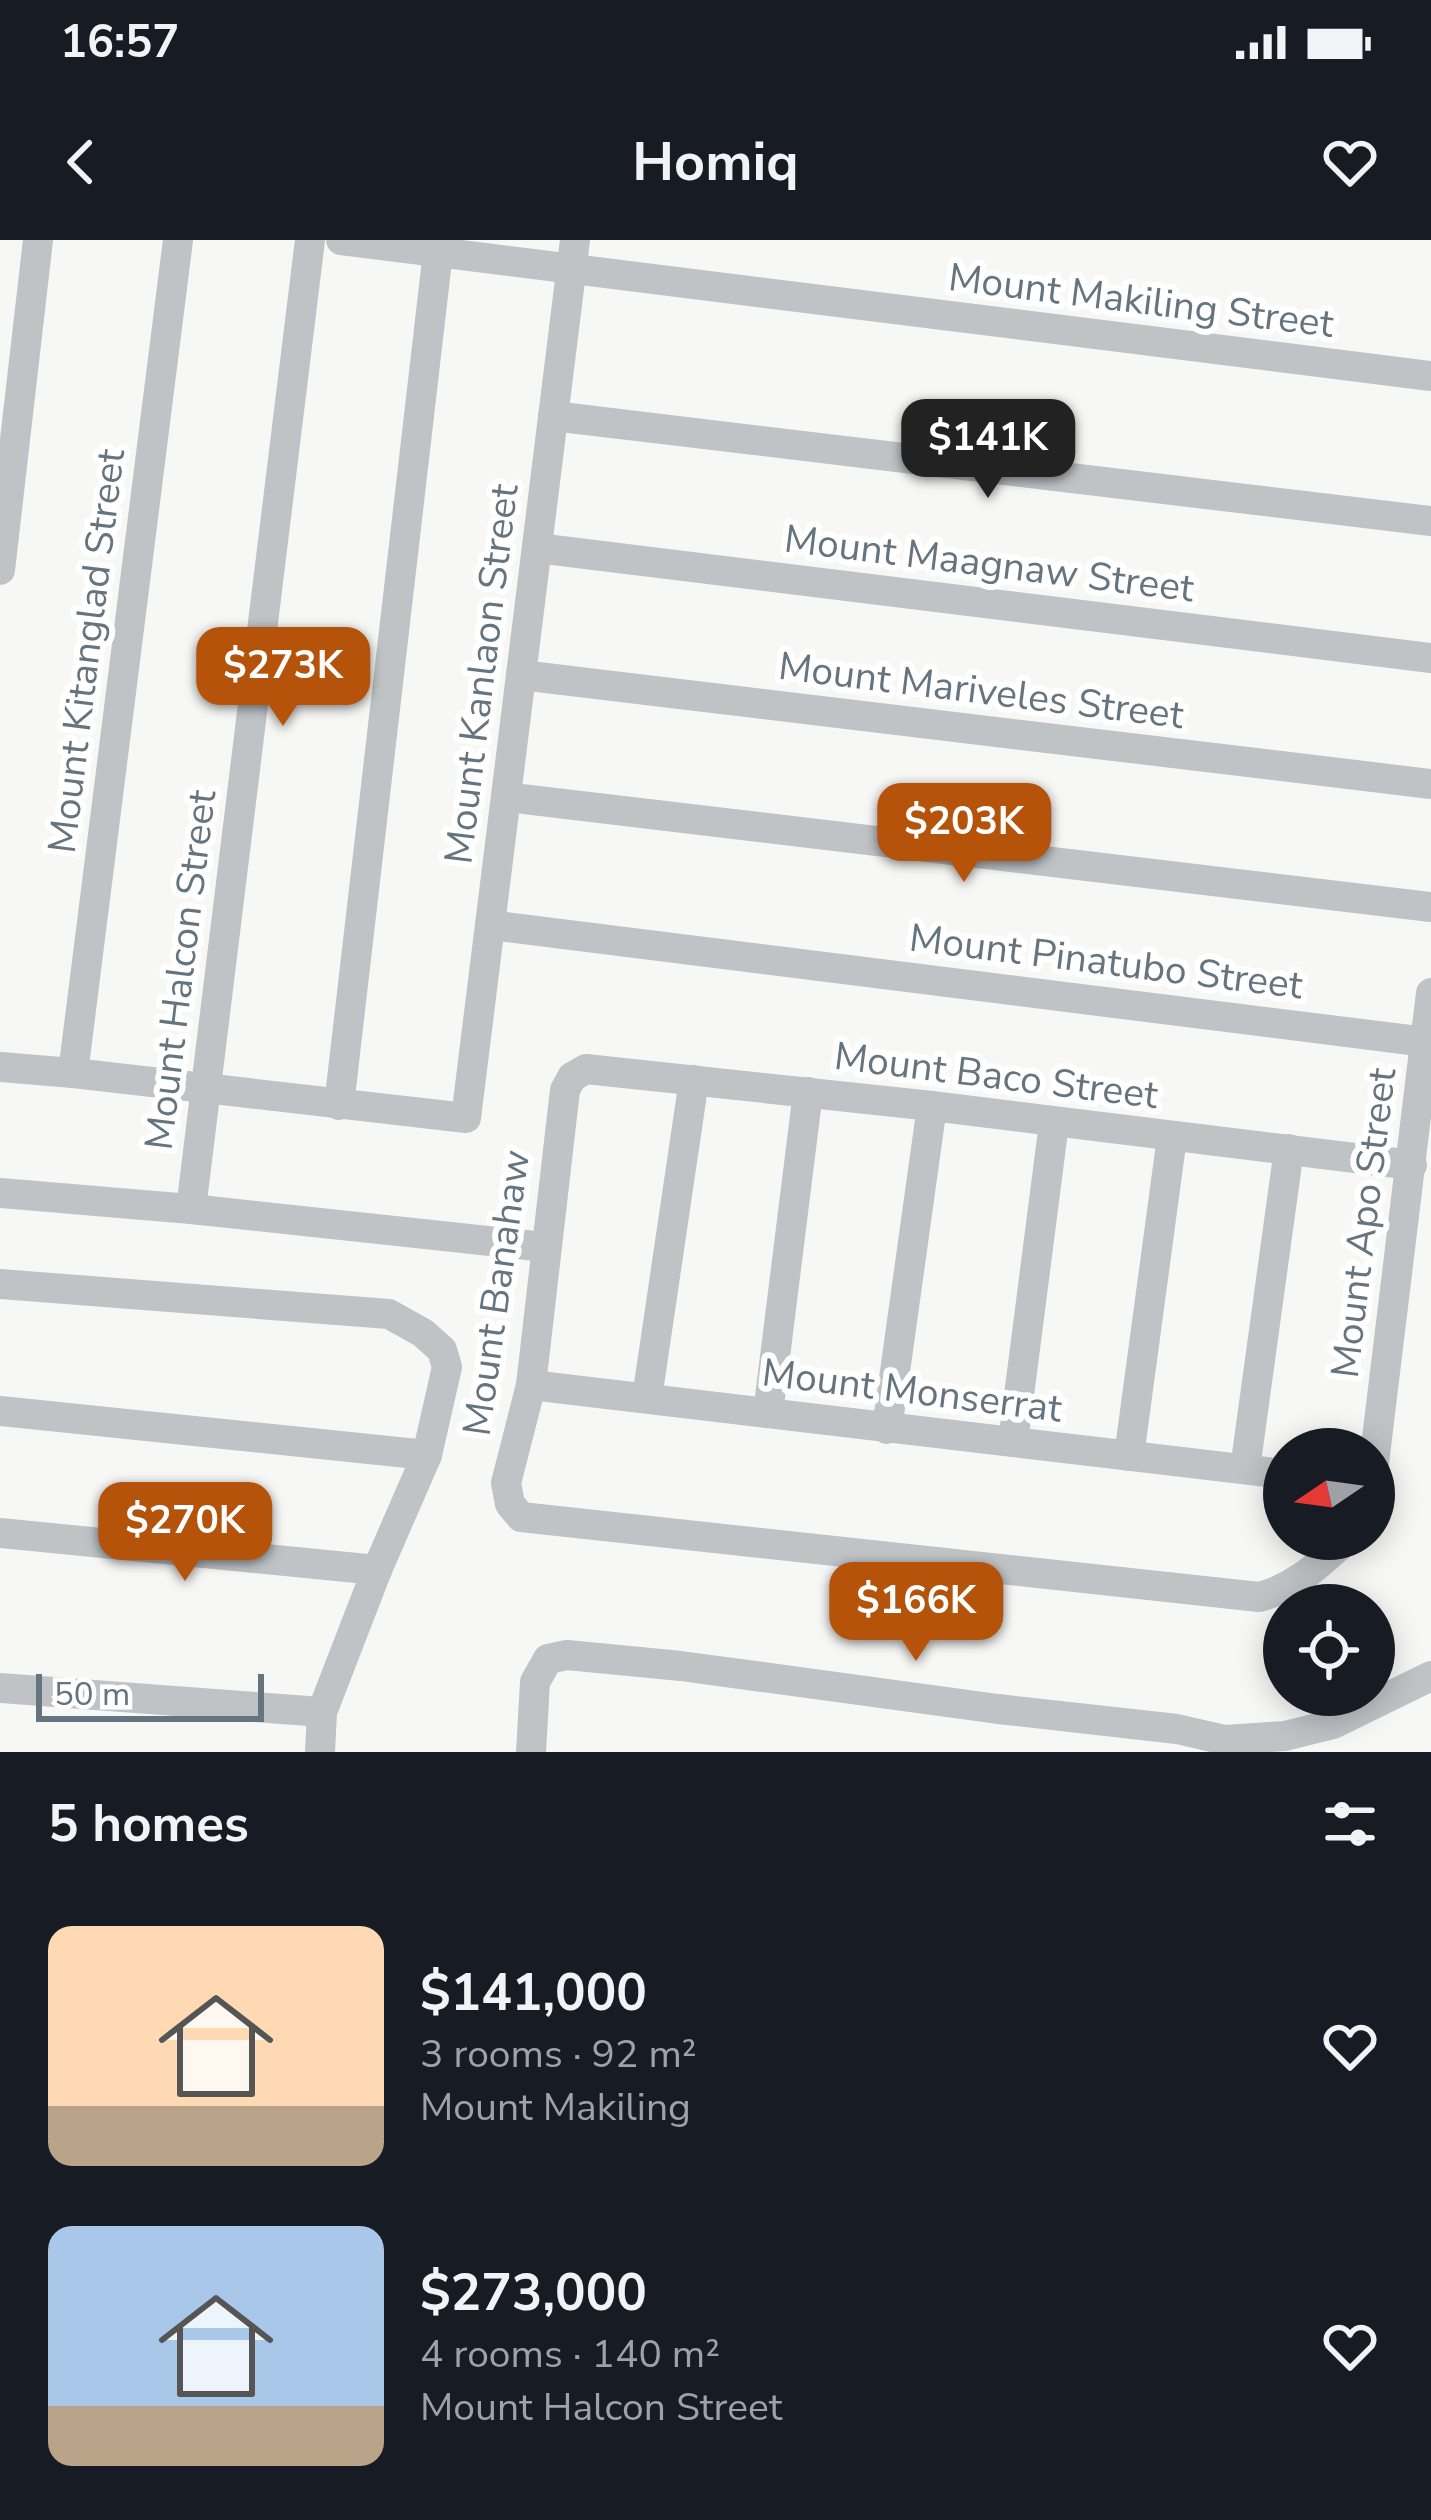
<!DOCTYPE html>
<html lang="en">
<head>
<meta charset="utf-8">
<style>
	body { margin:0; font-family:"Nunito Sans",sans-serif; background:#242831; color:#f1f3f6; height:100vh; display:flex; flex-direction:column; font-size:45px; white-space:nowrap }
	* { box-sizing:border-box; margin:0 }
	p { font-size:39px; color:#9ea1a6 }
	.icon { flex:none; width:66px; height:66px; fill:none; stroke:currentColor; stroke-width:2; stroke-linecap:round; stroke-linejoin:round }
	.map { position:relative; height:1512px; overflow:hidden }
	.sheet { display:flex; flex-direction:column; background:#171b24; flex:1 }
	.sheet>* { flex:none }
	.needle { width:78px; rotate:257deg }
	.fabs { position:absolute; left:1263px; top:1188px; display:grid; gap:24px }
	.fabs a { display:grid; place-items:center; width:132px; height:132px; border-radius:50%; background:#171b24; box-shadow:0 6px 30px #0003; font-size:60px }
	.scale { position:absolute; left:36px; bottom:30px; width:228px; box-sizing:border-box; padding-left:12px; border:6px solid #65747e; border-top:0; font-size:33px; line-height:42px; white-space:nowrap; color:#65747e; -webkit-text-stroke:9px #fff; paint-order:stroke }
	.price { position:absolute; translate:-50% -102px; padding:0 27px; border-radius:24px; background:#b45309; color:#fff; font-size:39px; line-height:78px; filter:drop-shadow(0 3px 6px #0008) }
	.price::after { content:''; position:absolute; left:50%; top:72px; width:36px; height:27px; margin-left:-18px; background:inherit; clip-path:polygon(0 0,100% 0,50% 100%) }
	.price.active { background:#222; color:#fff }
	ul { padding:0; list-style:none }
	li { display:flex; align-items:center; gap:36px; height:300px; padding:0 48px }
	li span { display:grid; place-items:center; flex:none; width:336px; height:240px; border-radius:24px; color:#555 }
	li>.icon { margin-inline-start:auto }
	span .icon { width:144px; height:144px; fill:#fffc; stroke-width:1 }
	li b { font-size:51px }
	h2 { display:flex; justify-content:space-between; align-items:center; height:144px; padding:0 48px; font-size:51px }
	.status { display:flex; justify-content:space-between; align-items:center; height:84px; padding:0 60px; background:#171b24; direction:ltr }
	.status svg { height:33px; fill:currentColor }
	header { display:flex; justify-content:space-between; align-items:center; height:156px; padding:0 48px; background:#171b24; font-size:54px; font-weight:700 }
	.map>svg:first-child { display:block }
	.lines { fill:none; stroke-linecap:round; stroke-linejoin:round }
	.minor { stroke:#bfc3c6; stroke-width:30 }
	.labels { text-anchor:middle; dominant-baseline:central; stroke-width:12; stroke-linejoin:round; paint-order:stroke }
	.street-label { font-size:39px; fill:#65747e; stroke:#fff }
</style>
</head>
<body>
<div class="status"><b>16:57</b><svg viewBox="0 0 49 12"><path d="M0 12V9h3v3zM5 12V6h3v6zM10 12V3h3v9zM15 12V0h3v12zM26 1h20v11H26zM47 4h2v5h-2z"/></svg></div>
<header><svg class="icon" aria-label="back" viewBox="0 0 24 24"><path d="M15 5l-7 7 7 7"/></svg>Homiq<svg class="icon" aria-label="heart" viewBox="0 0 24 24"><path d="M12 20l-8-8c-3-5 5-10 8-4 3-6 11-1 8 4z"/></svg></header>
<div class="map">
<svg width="1431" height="1512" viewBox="0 0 1431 1512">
	<rect width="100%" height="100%" fill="#f7f7f5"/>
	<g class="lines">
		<g class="minor">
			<polyline points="341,0 1431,136"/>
			<polyline points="553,176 1431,281"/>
			<polyline points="537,308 1431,418"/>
			<polyline points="0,330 38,0"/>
			<polyline points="521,435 1431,544"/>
			<polyline points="506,557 1431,667"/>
			<polyline points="490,685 1426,802"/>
			<polyline points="0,827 73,833 466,878 575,0"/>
			<polyline points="73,833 178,0"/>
			<polyline points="339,865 438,12"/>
			<polyline points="0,953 191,969 545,1007"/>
			<polyline points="191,969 310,0"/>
			<polyline points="0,1044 389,1074 423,1093 442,1110 447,1127 427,1215 377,1330 322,1472 320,1512"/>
			<polyline points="531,1145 1284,1234"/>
			<polyline points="647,1158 694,840"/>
			<polyline points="0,1171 427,1215"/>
			<polyline points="768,1173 808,852"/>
			<polyline points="887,1189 932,866"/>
			<polyline points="1013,1202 1054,883"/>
			<polyline points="1129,1216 1172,897"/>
			<polyline points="1374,1223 1431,753"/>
			<polyline points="1245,1229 1289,909"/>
			<polyline points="0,1293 377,1330"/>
			<path d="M 1347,1299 C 1319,1324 1297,1347 1259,1357 L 521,1277 L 510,1264 L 506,1243 L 531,1145 L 565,850 L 572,837 L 586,829 L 932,866 L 1412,925"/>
			<polyline points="0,1448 322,1472"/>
			<polyline points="531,1512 535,1442 548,1419 567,1415 681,1426 998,1469 1177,1489 1225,1500 1285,1496 1333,1484 1431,1436"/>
		</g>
	</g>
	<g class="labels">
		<g class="street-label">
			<text transform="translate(1141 61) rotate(7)">Mount Makiling Street</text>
			<text transform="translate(989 324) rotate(7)">Mount Maagnaw Street</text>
			<text transform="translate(87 411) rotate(-83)">Mount Kitanglad Street</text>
			<text transform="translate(482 434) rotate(-83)">Mount Kanlaon Street</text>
			<text transform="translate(981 451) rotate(7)">Mount Mariveles Street</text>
			<text transform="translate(1106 722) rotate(7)">Mount Pinatubo Street</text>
			<text transform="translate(181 730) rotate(-83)">Mount Halcon Street</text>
			<text transform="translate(996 836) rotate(7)">Mount Baco Street</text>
			<text transform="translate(1364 983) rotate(-83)">Mount Apo Street</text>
			<text transform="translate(497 1053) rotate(-82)">Mount Banahaw</text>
			<text transform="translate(912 1151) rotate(7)">Mount Monserrat</text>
		</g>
	</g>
</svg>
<div class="fabs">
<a><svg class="needle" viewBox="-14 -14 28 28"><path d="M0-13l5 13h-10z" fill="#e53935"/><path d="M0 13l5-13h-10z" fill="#9ea1a6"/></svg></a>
<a><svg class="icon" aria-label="locate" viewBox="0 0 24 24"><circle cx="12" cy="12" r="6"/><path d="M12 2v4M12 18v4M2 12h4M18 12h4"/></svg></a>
</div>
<div class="scale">50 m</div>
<b class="price active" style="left:988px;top:261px">$141K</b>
<b class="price" style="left:283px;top:489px">$273K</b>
<b class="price" style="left:964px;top:645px">$203K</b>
<b class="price" style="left:185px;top:1344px">$270K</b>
<b class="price" style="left:916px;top:1424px">$166K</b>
</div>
<section class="sheet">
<h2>5 homes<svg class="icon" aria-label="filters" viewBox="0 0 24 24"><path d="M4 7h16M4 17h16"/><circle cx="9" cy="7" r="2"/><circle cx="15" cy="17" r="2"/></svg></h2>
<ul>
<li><span style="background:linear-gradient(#ffd9b3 75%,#b9a48a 0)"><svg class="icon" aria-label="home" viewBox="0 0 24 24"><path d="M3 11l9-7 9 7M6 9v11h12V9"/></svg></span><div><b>$141,000</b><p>3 rooms · 92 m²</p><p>Mount Makiling</p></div><svg class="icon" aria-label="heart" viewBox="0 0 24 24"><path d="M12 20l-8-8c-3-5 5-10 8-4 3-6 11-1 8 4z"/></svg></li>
<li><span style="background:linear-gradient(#a9c7e8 75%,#b9a48a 0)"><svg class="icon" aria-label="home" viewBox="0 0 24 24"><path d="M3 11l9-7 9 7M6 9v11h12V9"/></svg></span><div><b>$273,000</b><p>4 rooms · 140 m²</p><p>Mount Halcon Street</p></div><svg class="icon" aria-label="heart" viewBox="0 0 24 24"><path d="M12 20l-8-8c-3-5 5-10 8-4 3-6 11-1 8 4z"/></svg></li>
</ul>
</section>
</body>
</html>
